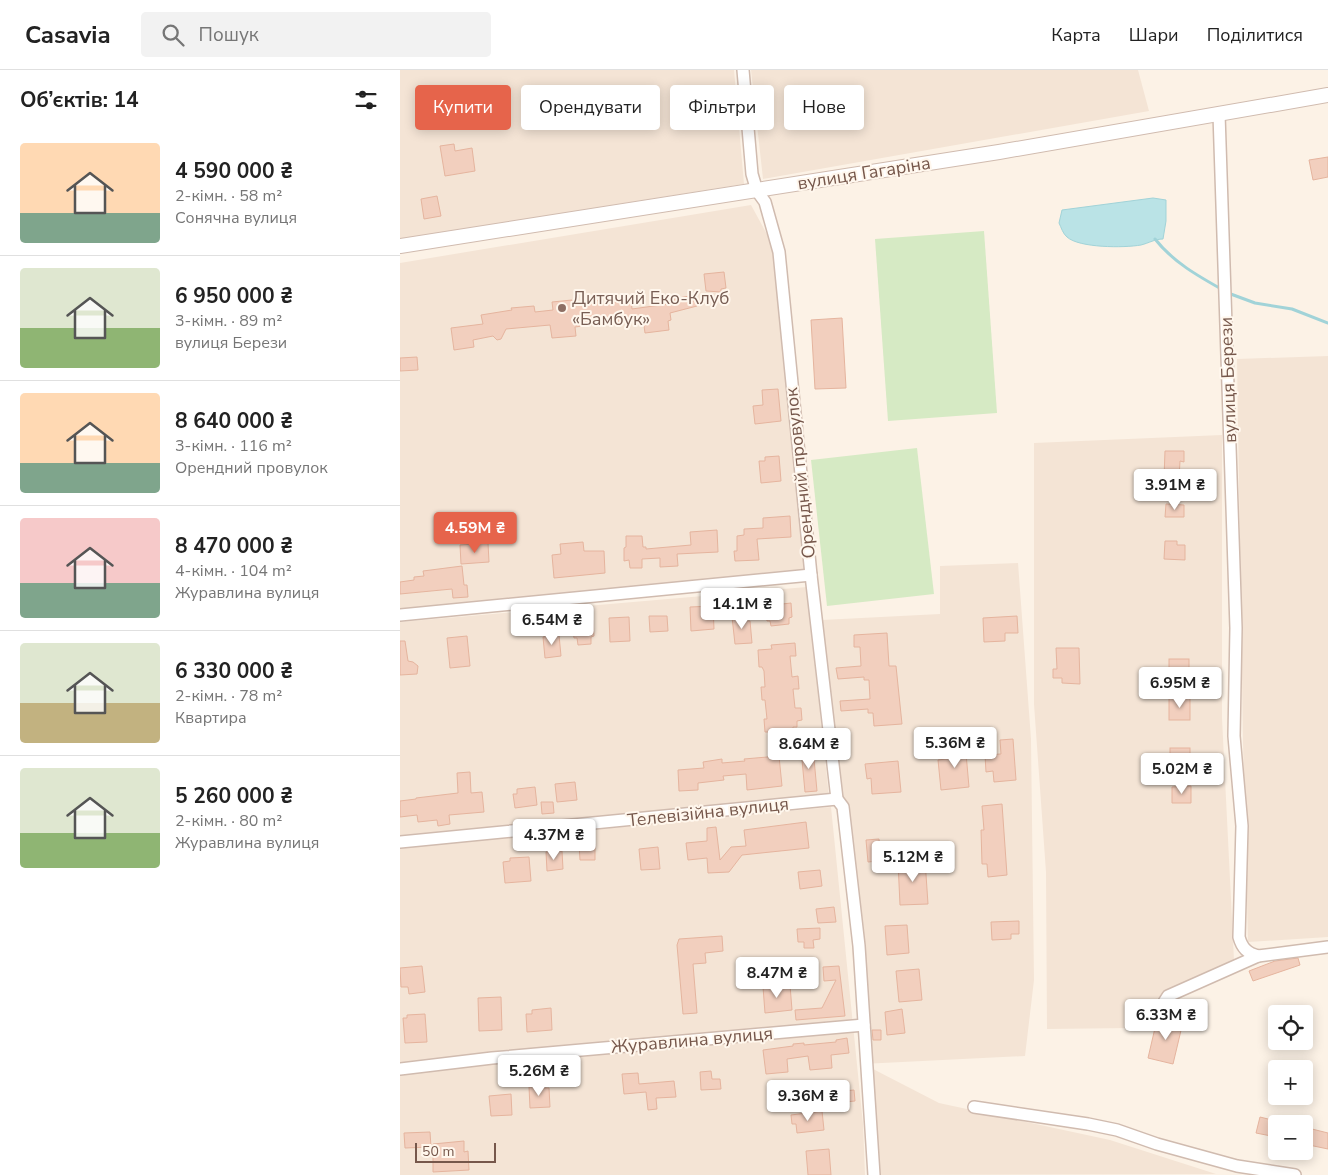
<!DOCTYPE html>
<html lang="uk">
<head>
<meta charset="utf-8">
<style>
	body { margin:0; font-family:"Nunito Sans",sans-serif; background:#f2f2f2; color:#222; height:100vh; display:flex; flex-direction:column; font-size:19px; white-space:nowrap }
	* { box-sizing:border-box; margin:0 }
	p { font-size:16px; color:#767676 }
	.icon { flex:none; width:28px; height:28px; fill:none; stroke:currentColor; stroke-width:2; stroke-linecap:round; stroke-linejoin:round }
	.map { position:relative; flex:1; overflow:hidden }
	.drawer { display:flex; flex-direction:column; background:#fff; width:400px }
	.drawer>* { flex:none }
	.hud { position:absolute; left:15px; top:15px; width:475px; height:45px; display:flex; gap:10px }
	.buttons { position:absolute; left:868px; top:935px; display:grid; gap:10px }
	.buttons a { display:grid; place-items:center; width:45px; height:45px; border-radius:5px; background:#fff; box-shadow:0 2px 12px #0003; font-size:25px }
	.scale { position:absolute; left:15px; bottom:12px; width:81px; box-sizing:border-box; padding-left:5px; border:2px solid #76574b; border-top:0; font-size:14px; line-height:18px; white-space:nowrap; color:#76574b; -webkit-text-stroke:4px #fff7ed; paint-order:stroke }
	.price { position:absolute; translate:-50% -42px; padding:0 11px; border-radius:5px; background:#fff; color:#222; font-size:16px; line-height:32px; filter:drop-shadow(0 1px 2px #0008) }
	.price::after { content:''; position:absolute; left:50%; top:30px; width:15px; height:11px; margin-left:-8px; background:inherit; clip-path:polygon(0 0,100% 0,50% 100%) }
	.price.active { background:#e6644b; color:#fff }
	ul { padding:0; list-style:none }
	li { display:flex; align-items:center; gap:15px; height:125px; padding:0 20px }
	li+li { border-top:1px solid #e0e0e0 }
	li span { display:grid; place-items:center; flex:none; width:140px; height:100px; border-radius:5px; color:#555 }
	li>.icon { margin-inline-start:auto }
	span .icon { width:60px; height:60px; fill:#fffc; stroke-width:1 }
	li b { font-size:21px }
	h2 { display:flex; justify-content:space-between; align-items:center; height:60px; padding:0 20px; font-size:21px }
	.pill { padding:0 18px; border-radius:5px; background:#fff; box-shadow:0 2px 12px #0003; font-size:18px; line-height:45px }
	.pill.active { background:#e6644b; color:#fff }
	header { display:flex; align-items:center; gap:30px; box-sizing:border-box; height:70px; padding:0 25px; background:#fff; border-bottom:1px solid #e0e0e0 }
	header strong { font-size:24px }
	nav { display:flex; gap:28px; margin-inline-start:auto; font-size:18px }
	.search { width:350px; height:45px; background:#f2f2f2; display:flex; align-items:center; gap:12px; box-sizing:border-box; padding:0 18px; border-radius:5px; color:#767676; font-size:19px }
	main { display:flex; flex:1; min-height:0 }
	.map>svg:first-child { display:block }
	.residential { fill:#f4e4d5 }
	.green { fill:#d6eac4 }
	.water { fill:#bae3e6; stroke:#a1d3d8 }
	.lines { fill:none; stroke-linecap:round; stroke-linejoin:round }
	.stream { stroke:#a1d3d8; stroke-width:3 }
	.building { fill:#f2cfbe; stroke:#e5b49e }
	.minor-casing { stroke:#d0bbaf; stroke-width:14 }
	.tertiary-casing { stroke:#d0bbaf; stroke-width:16 }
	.minor { stroke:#fff; stroke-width:11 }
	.tertiary { stroke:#fff; stroke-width:14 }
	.education-dot { fill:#8d6e63; stroke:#fff7ed; stroke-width:2 }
	.labels { text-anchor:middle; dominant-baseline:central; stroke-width:4; stroke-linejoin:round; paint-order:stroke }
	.street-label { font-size:18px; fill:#76574b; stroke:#fff7ed }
	.education-label { font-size:18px; fill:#785e54; stroke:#fff7ed; text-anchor:start }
</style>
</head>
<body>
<header>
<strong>Casavia</strong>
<div class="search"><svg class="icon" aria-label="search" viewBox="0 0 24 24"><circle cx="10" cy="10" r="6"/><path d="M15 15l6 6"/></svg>Пошук</div>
<nav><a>Карта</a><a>Шари</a><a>Поділитися</a></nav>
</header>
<main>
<section class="drawer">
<h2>Об’єктів: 14<svg class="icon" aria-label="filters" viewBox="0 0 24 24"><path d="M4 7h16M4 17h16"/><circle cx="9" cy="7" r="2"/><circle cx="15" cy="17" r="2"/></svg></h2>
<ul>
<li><span style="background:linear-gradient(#ffd9b3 70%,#7fa58c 0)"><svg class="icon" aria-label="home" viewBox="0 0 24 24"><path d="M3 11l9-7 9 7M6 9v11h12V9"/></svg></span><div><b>4 590 000 ₴</b><p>2-кімн. · 58 m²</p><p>Сонячна вулиця</p></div></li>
<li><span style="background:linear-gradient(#dfe7d0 60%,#8fb573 0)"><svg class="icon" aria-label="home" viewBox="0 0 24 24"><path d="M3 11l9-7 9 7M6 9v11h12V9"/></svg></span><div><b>6 950 000 ₴</b><p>3-кімн. · 89 m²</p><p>вулиця Берези</p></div></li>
<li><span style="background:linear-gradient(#ffd9b3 70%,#7fa58c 0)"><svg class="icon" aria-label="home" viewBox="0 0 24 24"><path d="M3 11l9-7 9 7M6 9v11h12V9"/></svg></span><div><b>8 640 000 ₴</b><p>3-кімн. · 116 m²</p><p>Орендний провулок</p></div></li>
<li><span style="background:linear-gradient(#f6c9c9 65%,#7fa58c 0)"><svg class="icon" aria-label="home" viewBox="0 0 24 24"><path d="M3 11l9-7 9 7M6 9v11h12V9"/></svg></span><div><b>8 470 000 ₴</b><p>4-кімн. · 104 m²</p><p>Журавлина вулиця</p></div></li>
<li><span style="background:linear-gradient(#dfe7d0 60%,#c2b280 0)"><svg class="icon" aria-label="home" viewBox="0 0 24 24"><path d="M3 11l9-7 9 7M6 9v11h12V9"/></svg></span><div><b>6 330 000 ₴</b><p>2-кімн. · 78 m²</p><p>Квартира</p></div></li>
<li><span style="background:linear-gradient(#dfe7d0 65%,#8fb573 0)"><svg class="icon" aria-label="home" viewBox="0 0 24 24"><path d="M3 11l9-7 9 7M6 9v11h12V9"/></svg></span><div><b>5 260 000 ₴</b><p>2-кімн. · 80 m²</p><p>Журавлина вулиця</p></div></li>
</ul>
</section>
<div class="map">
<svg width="928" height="1105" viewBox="0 0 928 1105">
	<rect width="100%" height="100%" fill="#fcf2e6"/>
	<g class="residential">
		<polygon points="0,0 334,0 344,114 0,169"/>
		<polygon points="351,0 738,0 749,41 363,109"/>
		<polygon points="351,135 375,179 390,352 406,500 0,540 0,193"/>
		<polygon points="928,286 928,867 848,872 843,672 837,289"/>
		<polygon points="822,365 822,648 834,890 763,923 730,958 647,959 646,802 634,634 634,373"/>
		<polygon points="618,493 631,669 634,910 625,986 462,994 438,704 422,550 540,544 540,496"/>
		<polygon points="407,517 429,727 0,766 0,552"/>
		<polygon points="431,737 463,1054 465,1105 0,1105 0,778"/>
		<polygon points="473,999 539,1033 710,1070 816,1104 480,1105"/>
	</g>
	<g class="green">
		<polygon points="584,161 597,343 488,351 475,169"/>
		<polygon points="517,378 534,524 427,536 411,390"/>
	</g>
	<path class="water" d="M 753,128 L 766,130 L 766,151 L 763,169 C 755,169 749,173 741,175 C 724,178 679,178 667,167 C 663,164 661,157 659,153 L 662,140 Z"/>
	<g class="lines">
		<g class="stream">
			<path d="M 755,169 C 773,192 798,206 823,220"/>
			<polyline points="828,223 855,233 892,239 928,253"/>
		</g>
	</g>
	<g class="building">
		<polygon points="54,74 55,81 72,78 75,101 45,106 40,76"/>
		<polygon points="928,87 928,107 913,110 909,90"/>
		<polygon points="37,126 41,146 24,149 21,129"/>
		<polygon points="324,202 326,218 321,219 321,222 306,221 304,204"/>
		<polygon points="289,226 291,231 296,231 297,236 270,243 271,250 268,251 269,260 245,263 243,248 175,257 176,266 152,268 150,255 106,259 101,269 97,270 93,266 73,270 74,277 54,280 51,258 83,254 81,245 112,240 111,238 134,236 135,242 153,240 152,232 172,230 173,234 202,230 203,234 231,230 232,239 275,233 274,229"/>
		<polygon points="442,248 446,318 415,319 411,250"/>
		<polygon points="17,287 18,300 0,301 0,288"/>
		<polygon points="378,319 381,351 355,354 353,336 363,335 362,320"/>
		<polygon points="765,381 784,381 784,392 780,391 779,409 764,408"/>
		<polygon points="379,386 381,411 361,413 359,391 365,391 365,387"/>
		<polygon points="766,434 784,435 784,447 765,447"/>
		<polygon points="390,446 391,467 357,469 359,490 335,491 334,481 337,481 337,466 344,465 344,459 363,458 363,448"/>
		<polygon points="317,460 318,482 277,484 278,496 260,497 260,488 242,489 242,498 230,498 229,490 224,491 224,478 226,477 226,466 242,466 243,477 246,477 246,479 291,475 290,462"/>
		<polygon points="765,471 777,471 777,475 785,475 785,490 764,489"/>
		<polygon points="183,472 184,481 204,481 205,503 154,508 152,485 161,484 160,474"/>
		<polygon points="88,473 89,492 61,494 60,475"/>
		<polygon points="62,496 64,515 67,515 68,527 53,528 52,519 0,524 0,512 14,510 14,507 24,506 23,501"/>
		<polygon points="391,533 392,547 389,548 389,554 371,556 370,551 367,551 365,536"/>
		<polygon points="313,536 314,559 291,561 290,537"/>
		<polygon points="183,542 184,551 193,550 194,566 191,567 191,574 178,575 177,568 174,568 171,543"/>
		<polygon points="344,545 344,551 350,551 352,573 335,574 332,547"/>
		<polygon points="249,546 267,546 268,561 250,562"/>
		<polygon points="617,546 618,563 605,563 605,571 584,572 583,548"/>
		<polygon points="229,547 230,571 210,572 209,548"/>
		<polygon points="487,563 489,596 496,596 502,654 474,656 473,643 468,643 468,639 441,641 440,631 470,629 469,610 464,610 464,607 438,609 436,598 461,596 460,577 454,577 454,565"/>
		<polygon points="159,565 161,586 145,588 143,567"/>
		<polygon points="67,566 70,596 50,598 47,568"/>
		<polygon points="0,571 5,571 8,591 13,592 18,596 17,604 0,605"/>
		<polygon points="395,573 396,586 390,586 392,607 398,606 399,619 393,619 395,638 401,638 402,650 397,651 397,657 393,657 393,664 369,666 368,662 365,662 364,649 367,649 365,630 362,630 361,617 365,617 364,601 362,597 359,597 358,580 372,579 371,575"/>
		<polygon points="656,578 679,578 680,614 662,613 662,608 653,608 653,599 657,599"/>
		<rect x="769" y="589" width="20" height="20"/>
		<rect x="769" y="628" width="21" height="22"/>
		<polygon points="613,669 616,710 594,712 593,701 586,702 585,685 601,684 600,670"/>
		<polygon points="565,672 569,717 541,720 538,690 554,688 552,674"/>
		<polygon points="413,678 417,721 405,722 401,679"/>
		<rect x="770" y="678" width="20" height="13"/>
		<polygon points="379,686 382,716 347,720 346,704 323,706 324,710 298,713 298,720 279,721 278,700 304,698 303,692 322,689 322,693 345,691 344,689"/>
		<polygon points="498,691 501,722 472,724 471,708 467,709 465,694"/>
		<polygon points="70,702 71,723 82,722 84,742 49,745 50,754 38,756 37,750 18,752 17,745 0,747 0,731 16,729 16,728 58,723 57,703"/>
		<polygon points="175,712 177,730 157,732 155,714"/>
		<polygon points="791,716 791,733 772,733 772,717"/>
		<polygon points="135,717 137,735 115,738 113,724 117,724 117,719"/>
		<polygon points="141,732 153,732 154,743 142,744"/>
		<polygon points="602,734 607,805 588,807 587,794 582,794 581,760 584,760 582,736"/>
		<polygon points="406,752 409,778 342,785 329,802 308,803 307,788 288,790 286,773 307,771 307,758 316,757 320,790 331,777 346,776 344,760"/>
		<polygon points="479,769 480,783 487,782 488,790 468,792 466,770"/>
		<polygon points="179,774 195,774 195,790 180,790"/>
		<polygon points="258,777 260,799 241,800 239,779"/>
		<polygon points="162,781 163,799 147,801 146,782"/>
		<polygon points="129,787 131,811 105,813 103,792 110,791 110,788"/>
		<polygon points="525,790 528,834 500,835 498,792"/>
		<polygon points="420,800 422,816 400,819 398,802"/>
		<polygon points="434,837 436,852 418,853 416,839"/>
		<polygon points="619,851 619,864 611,864 611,869 592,870 591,852"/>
		<polygon points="507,855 509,883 487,885 485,856"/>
		<polygon points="420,858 420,869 413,870 414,878 404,878 404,872 398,872 397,859"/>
		<polygon points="322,866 323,881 305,883 306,893 293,894 297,943 283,944 277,875 279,869"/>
		<polygon points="898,888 900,895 853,911 849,901 875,891"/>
		<polygon points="22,896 25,922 9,924 8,917 1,917 0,898"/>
		<polygon points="439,896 445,946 396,950 395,940 422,938 436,910 424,911 423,897"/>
		<polygon points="519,899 522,930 499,932 496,901"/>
		<polygon points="390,915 392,940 365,943 363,917"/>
		<polygon points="101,927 102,960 79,961 78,928"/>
		<polygon points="151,938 152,960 127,962 126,944 132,944 132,940"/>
		<polygon points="502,939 505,963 487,965 485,942"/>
		<polygon points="25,944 27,972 5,973 3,948 7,948 7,945"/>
		<polygon points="763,948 783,952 773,994 748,988 755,958"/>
		<polygon points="472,960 481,960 481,970 473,970"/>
		<polygon points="447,968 449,983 431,985 432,998 410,1000 408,986 387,989 388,1002 366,1004 363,980 393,976 393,974 404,973 404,975 436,972 436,970"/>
		<polygon points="311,1001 312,1009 320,1009 321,1019 301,1020 300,1002"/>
		<polygon points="238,1003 239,1014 274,1011 276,1027 256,1028 257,1039 248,1040 246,1022 224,1024 222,1004"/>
		<polygon points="140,1016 140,1018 149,1018 150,1037 130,1038 129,1017"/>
		<polygon points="454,1020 455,1031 436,1033 435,1022"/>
		<polygon points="111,1024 112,1045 91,1046 89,1026"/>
		<polygon points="422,1041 424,1060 397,1063 396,1054 392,1054 391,1045"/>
		<polygon points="860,1047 876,1051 876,1067 856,1063"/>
		<polygon points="904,1057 928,1063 928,1079 904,1074"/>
		<polygon points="30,1062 31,1077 5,1078 4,1063"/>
		<polygon points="64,1071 64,1082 68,1081 69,1100 33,1102 33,1074"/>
		<polygon points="429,1079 431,1105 408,1105 406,1081"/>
	</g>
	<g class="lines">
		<g class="minor-casing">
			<g id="minor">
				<polyline points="343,0 352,104 357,121 365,132 379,182 411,505 437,729 443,737 459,876 474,1105"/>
				<path d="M 819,44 L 836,558 L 834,666 L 842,756 L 839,867 C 842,878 847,883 858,886 L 928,877"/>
				<polyline points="0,545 411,505"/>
				<polyline points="0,772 437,729"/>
				<polyline points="752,951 768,926 858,886"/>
				<polyline points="0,999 92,988 464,955"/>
				<polyline points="574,1037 688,1054 717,1060 757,1074 837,1096 895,1105"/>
			</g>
		</g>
		<g class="tertiary-casing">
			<polyline id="tertiary" points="0,176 599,82 928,25"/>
		</g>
		<use href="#minor" class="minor"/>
		<use href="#tertiary" class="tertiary"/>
	</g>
	<circle class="education-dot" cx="162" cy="238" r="5"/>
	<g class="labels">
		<g class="street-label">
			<text transform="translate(464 103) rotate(-9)">вулиця Гагаріна</text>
			<text transform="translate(828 310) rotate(-92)">вулиця Берези</text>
			<text transform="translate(400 403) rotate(-96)">Орендний провулок</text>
			<text transform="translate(308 742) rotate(-6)">Телевізійна вулиця</text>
			<text transform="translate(292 970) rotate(-5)">Журавлина вулиця</text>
		</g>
		<g class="education-label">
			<text x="172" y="228">Дитячий Еко-Клуб<tspan x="172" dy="21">«Бамбук»</tspan></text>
		</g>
	</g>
</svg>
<div class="buttons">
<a><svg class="icon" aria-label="locate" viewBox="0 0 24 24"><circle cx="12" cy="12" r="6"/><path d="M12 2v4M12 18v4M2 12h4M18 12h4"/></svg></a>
<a>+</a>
<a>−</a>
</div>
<div class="scale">50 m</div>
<b class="price" style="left:775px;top:441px">3.91M ₴</b>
<b class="price active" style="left:75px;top:484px">4.59M ₴</b>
<b class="price" style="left:342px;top:560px">14.1M ₴</b>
<b class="price" style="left:152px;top:576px">6.54M ₴</b>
<b class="price" style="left:780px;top:639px">6.95M ₴</b>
<b class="price" style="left:555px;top:699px">5.36M ₴</b>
<b class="price" style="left:409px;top:700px">8.64M ₴</b>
<b class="price" style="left:782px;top:725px">5.02M ₴</b>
<b class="price" style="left:154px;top:791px">4.37M ₴</b>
<b class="price" style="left:513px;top:813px">5.12M ₴</b>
<b class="price" style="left:377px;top:929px">8.47M ₴</b>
<b class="price" style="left:766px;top:971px">6.33M ₴</b>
<b class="price" style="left:139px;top:1027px">5.26M ₴</b>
<b class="price" style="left:408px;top:1052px">9.36M ₴</b>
<div class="hud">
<a class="pill active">Купити</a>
<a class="pill">Орендувати</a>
<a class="pill">Фільтри</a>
<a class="pill">Нове</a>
</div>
</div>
</main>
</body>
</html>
